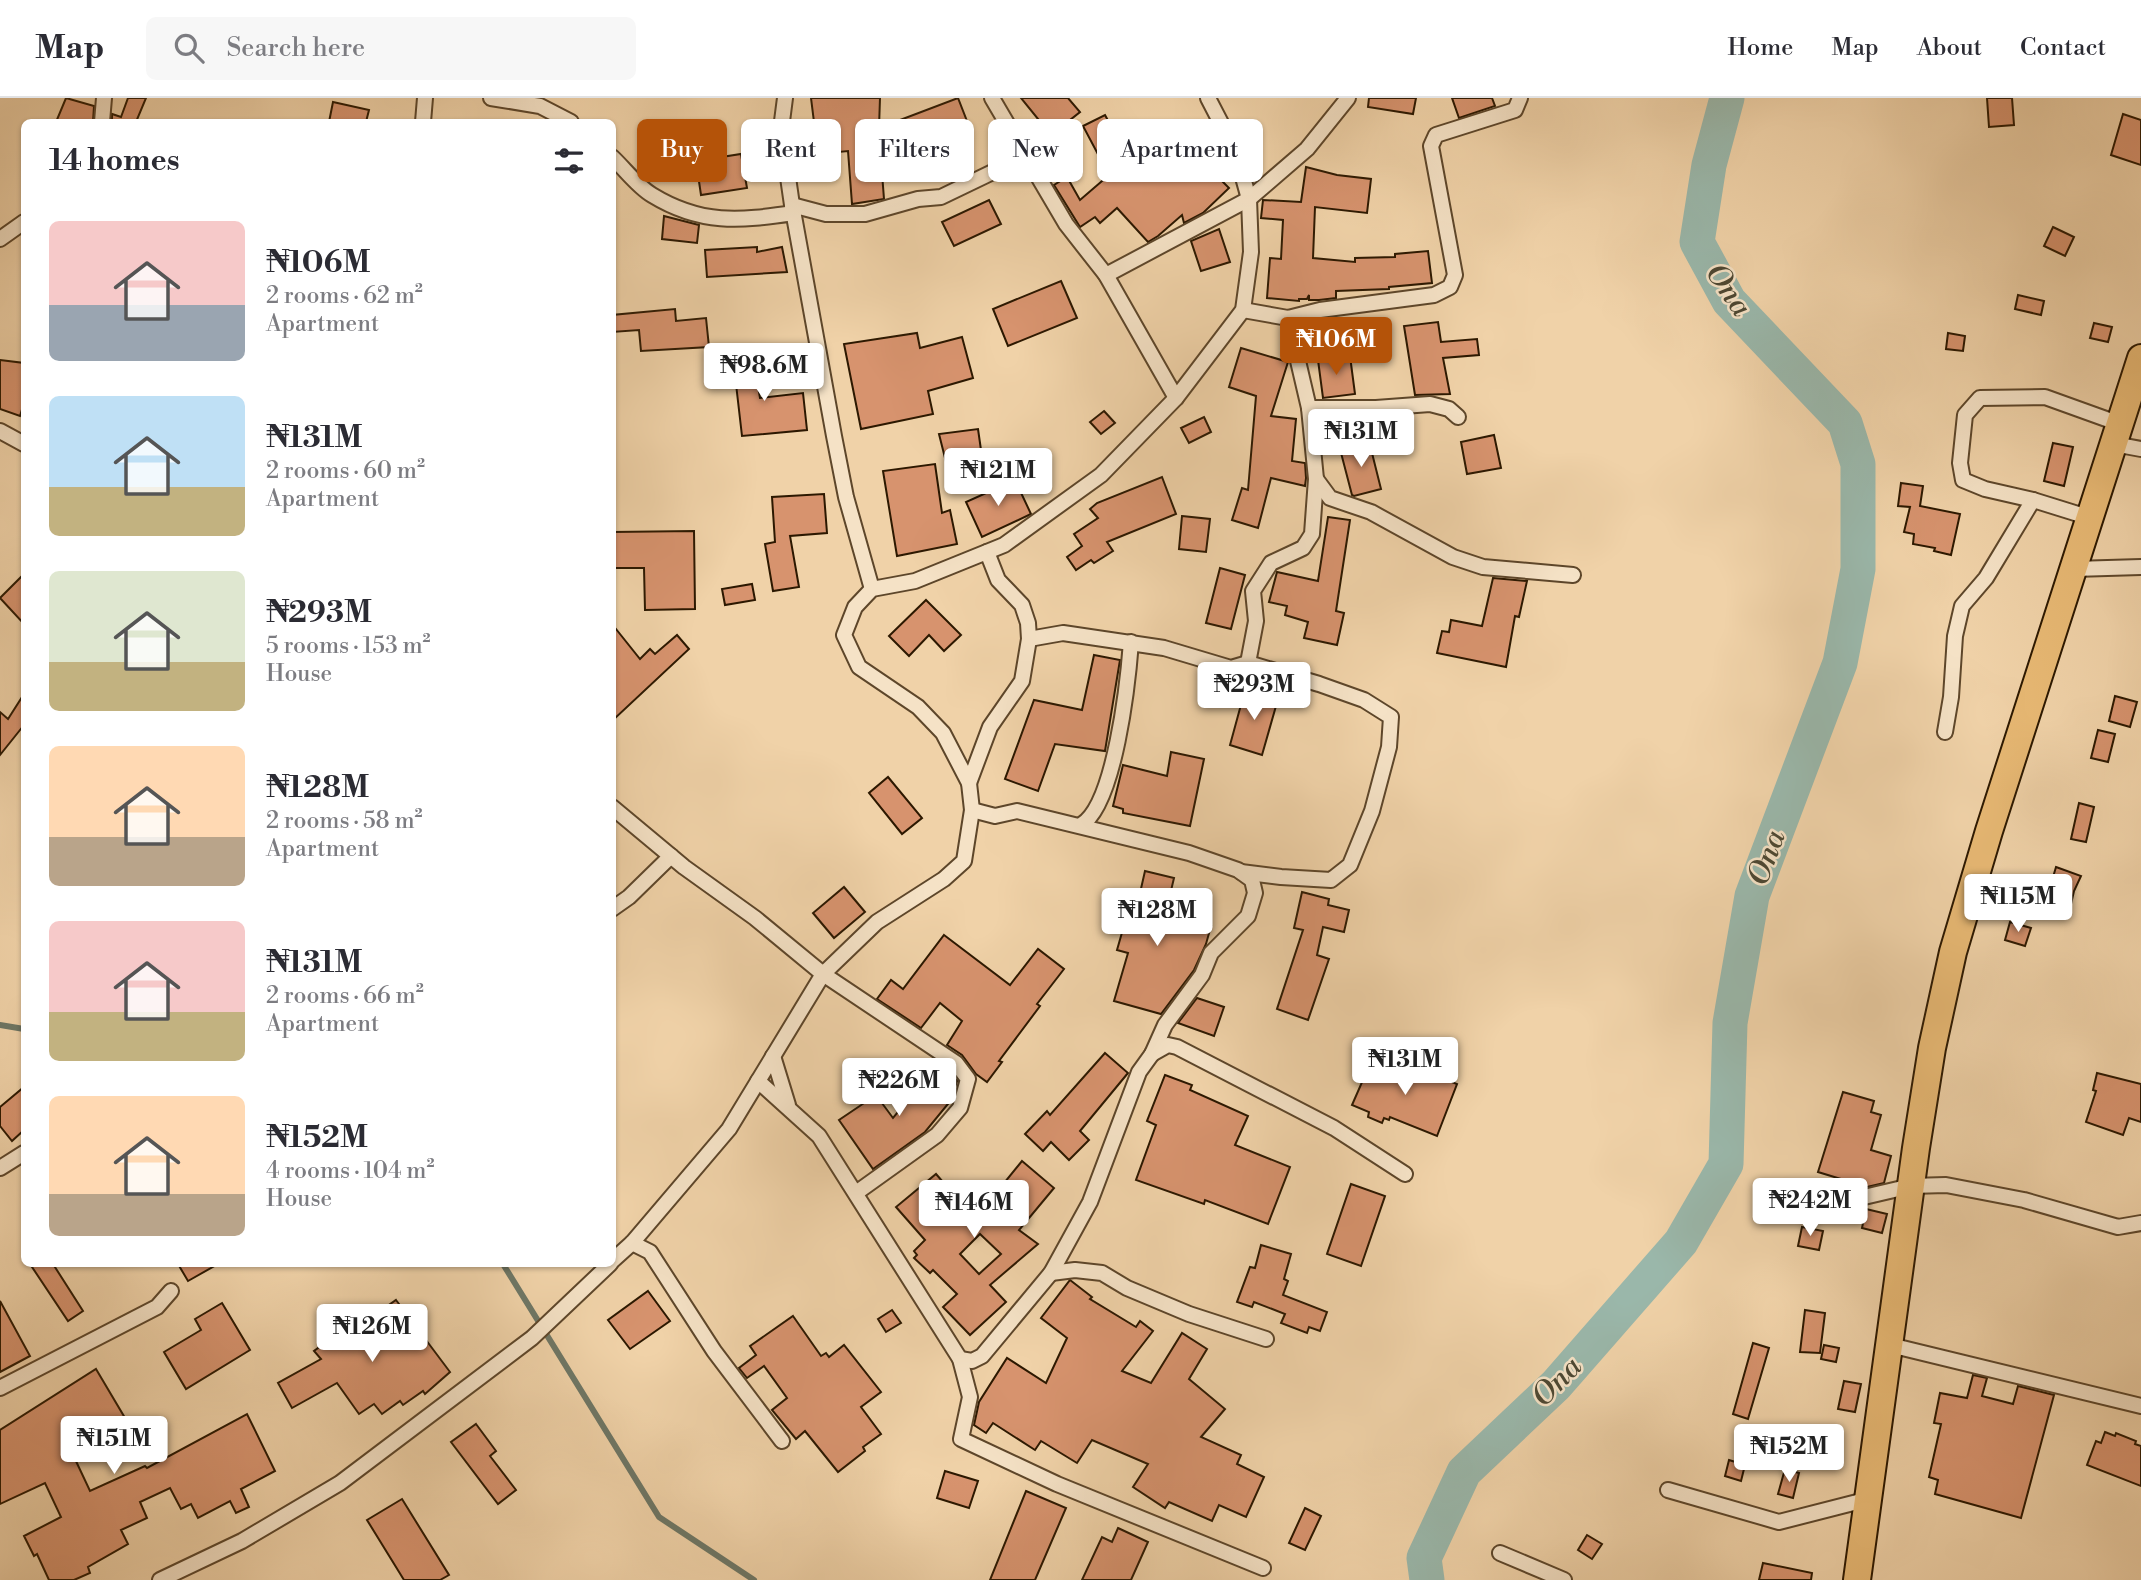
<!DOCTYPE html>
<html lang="en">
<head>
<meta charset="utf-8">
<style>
	body { margin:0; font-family:"Libre Bodoni",serif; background:#f7f7f7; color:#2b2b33; height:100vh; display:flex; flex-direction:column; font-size:26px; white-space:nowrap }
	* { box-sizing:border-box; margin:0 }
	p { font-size:23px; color:#7c7c81 }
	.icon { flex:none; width:38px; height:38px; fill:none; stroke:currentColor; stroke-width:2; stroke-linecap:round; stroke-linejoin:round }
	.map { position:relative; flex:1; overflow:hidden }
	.sheet { position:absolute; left:21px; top:21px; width:595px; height:1148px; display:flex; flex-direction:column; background:#fff; border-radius:10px; box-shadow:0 2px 5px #0004 }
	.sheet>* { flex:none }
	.banner { position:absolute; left:637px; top:21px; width:665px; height:63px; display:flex; gap:14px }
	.price { position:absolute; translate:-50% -60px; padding:0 16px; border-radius:7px; background:#fff; color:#222; font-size:23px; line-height:46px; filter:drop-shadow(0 2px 4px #0008) }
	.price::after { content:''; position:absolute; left:50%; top:42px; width:21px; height:16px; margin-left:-10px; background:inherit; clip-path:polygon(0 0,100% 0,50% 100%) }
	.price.current { background:#b45309; color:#fff }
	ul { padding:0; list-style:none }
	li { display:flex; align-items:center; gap:21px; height:175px; padding:0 28px }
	li span { display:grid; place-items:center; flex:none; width:196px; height:140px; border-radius:10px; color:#555 }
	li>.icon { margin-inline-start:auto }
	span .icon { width:84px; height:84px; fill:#fffc; stroke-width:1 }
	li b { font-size:30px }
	h2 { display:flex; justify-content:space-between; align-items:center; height:84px; padding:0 28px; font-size:30px }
	.chip { padding:0 24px; border-radius:10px; background:#fff; box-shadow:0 2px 5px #0004; font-size:24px; line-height:63px }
	.chip.current { background:#b45309; color:#fff }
	header { display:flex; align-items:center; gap:42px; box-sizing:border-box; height:98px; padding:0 35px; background:#fff; border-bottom:2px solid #e1e1e2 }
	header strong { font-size:33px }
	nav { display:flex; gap:38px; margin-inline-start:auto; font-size:24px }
	.search { width:490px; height:63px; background:#f7f7f7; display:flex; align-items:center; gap:18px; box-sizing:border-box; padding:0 24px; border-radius:10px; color:#7c7c81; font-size:26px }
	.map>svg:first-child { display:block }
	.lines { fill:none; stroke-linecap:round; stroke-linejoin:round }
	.stream { stroke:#6e7766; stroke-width:6 }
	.river { stroke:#9ab7aa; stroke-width:35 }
	.building { fill:#d7936e; stroke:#2c1800; stroke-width:2; fill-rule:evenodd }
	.street-casing { stroke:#5d462a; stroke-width:18 }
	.highway-casing { stroke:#2c1800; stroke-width:30 }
	.street { stroke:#f5e2c6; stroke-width:14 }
	.highway { stroke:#e8b974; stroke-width:26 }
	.labels { text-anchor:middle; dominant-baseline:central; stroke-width:5; stroke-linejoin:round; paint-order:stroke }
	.water-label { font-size:30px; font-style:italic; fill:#4d4833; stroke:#f5e2c6 }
</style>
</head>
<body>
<header>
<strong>Map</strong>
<div class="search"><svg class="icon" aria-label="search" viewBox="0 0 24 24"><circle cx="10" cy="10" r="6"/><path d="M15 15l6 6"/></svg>Search here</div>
<nav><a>Home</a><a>Map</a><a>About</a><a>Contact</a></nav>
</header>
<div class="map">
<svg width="2141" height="1482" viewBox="0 0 2141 1482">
	<rect width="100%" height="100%" fill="#f0d2a8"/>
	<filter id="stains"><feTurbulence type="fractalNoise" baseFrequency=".00286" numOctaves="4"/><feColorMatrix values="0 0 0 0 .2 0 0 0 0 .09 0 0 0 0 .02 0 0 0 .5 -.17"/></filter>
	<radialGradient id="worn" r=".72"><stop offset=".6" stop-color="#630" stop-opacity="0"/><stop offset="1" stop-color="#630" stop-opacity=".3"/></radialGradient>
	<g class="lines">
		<g class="stream">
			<polyline points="0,927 24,931"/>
			<polyline points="503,1166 659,1419 754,1482"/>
		</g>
		<polyline class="river" points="1427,1482 1424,1460 1464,1374 1556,1287 1681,1144 1726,1066 1730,925 1752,798 1840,565 1858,471 1858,366 1845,325 1729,203 1697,144 1709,67 1727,0"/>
	</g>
	<g class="building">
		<polygon points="66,0 94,8 93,24 56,24"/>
		<polygon points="128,0 146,0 136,24 112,24 112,16 121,19"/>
		<polygon points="811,0 880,0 879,30 958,0 972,36 911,59 906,46 880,49 884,101 852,106 848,53 818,56"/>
		<polygon points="1021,0 1068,0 1080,14 1051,37"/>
		<polygon points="1369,0 1416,0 1413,16 1368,9"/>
		<polygon points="1452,0 1492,0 1495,8 1459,20"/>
		<polygon points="1987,0 2012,0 2014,27 1989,29"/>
		<polygon points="333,4 369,12 366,24 329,24"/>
		<polygon points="2123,16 2141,22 2141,67 2111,57"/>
		<polygon points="1105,17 1133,69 1161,43 1188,74 1201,62 1229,90 1203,115 1184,125 1182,117 1158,138 1148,144 1117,110 1100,125 1095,119 1080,129 1054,87 1067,79 1080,102 1109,77 1083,28"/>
		<polygon points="741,56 747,90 701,97 696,63"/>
		<polygon points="1306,69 1337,77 1371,81 1367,115 1315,109 1313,160 1355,164 1355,160 1395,159 1395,156 1428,153 1432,185 1389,189 1389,191 1336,193 1336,200 1319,202 1309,202 1309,197 1307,201 1299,201 1299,203 1267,200 1270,160 1281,161 1283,122 1261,120 1263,102 1301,104"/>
		<polygon points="989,102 1001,126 954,148 942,124"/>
		<polygon points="664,118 699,127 697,145 662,141"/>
		<polygon points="2053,129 2074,139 2065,158 2044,148"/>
		<polygon points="1219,131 1230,164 1201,173 1191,143"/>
		<polygon points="757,149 757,154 782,149 787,174 707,179 705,152"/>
		<polygon points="1061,183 1077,220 1008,248 993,211"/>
		<polygon points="2018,197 2044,203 2041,217 2015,211"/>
		<polygon points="675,211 676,223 706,220 709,249 641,253 639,232 612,234 612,217"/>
		<polygon points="1438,224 1441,244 1477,241 1479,257 1443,260 1450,296 1415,297 1404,228"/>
		<polygon points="2094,225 2112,229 2108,244 2090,240"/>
		<polygon points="917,235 920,250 962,239 973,280 928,293 933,316 861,331 844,246"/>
		<polygon points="1948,235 1965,238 1963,253 1946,251"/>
		<polygon points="1241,250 1288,264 1271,318 1296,321 1292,363 1305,365 1306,380 1305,388 1271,380 1258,430 1232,422 1242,390 1248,392 1256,298 1229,289"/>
		<polygon points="752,253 760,300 803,295 807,332 742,338 736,286 733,287 729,257"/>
		<polygon points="1350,258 1355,296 1323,300 1318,262"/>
		<polygon points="0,262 24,265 24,305 20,318 0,311"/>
		<polygon points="1104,313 1115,325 1101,336 1090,324"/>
		<polygon points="1204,319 1211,334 1189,345 1181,330"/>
		<polygon points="978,331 982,359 946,364 939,336"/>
		<polygon points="1494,337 1501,370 1467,376 1461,344"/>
		<polygon points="1369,343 1381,391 1354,398 1352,397 1340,351"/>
		<polygon points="2053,345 2073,349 2064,388 2044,383"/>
		<polygon points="935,366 942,415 950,412 957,446 897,458 883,373"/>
		<polygon points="1162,379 1176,416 1107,444 1113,453 1094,465 1091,462 1076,472 1067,459 1082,448 1074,436 1098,420 1090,411 1097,405"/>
		<polygon points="1015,382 1031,416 982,439 966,404"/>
		<polygon points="1901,385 1923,388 1920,408 1960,416 1951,457 1934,453 1935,450 1913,446 1914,436 1904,434 1910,409 1898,408"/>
		<polygon points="824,396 827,435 790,438 799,489 773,493 765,446 775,444 772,399"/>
		<polygon points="1182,418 1210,421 1206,454 1179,451"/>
		<polygon points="1328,419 1350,422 1336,513 1344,515 1337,547 1304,540 1308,524 1285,517 1287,508 1269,504 1277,474 1318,483"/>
		<polygon points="694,433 695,511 645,512 644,470 612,470 612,434"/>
		<polygon points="1220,470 1245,477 1231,531 1206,525"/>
		<polygon points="24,476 24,526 0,500"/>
		<polygon points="1493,480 1527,483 1519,519 1515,518 1506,569 1437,555 1442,533 1449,534 1451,522 1482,528"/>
		<polygon points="752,486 755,502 725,507 722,491"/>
		<polygon points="926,502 961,537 944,553 929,537 909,558 889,538"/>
		<polygon points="612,526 640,561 650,551 655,556 677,537 689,551 612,623"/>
		<polygon points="1094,557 1120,562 1105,653 1055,646 1038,693 1005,681 1034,602 1082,612"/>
		<polygon points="1245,592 1278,601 1262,657 1230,647"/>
		<polygon points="24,596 24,627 0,657 0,614 8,621"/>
		<polygon points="2115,598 2137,604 2130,629 2109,623"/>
		<polygon points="2098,632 2115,636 2108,664 2091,660"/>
		<polygon points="1171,654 1204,661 1190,728 1123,715 1123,711 1113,708 1123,667 1167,678"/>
		<polygon points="888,679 922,720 902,736 869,695"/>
		<polygon points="2079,705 2094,709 2086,744 2071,741"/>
		<polygon points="2056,769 2081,778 2074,793 2068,819 2052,816 2058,788 2051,786"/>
		<polygon points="1145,773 1174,780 1165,818 1211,828 1206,846 1194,872 1161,916 1114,903 1128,855 1117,852 1131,803 1138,804"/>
		<polygon points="844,789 865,814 834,840 813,815"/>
		<polygon points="1302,794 1329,801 1328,807 1349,812 1344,834 1323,829 1317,857 1329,861 1308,922 1277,911 1303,832 1294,830"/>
		<polygon points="2010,824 2031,830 2025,848 2005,842"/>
		<polygon points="944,837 1010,887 1038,851 1064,871 1037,906 1040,908 999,963 1002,964 987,984 976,976 962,957 947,947 962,923 940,905 921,930 877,901 891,882 903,891"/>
		<polygon points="1197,900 1224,909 1214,938 1178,925"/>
		<polygon points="1105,955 1128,975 1080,1033 1089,1042 1069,1062 1051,1044 1043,1053 1025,1036 1047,1013 1050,1017"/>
		<polygon points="1373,959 1424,980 1426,974 1457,986 1437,1038 1390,1019 1389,1022 1384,1020 1382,1025 1368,1019 1369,1014 1352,1007"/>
		<polygon points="939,965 949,972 957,983 952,1001 925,1034 873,1071 839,1022 876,997 893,1020"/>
		<polygon points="2097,975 2141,986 2141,1024 2129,1020 2123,1037 2086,1024 2096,993 2093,992"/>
		<polygon points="1165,977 1192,987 1190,992 1248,1018 1235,1047 1290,1069 1268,1126 1205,1102 1204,1106 1136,1082 1156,1027 1147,1023"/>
		<polygon points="24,989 24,1032 12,1043 0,1028 0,1009"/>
		<polygon points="1843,994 1874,1003 1871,1014 1881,1017 1871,1052 1891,1058 1884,1085 1867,1089 1818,1074"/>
		<path d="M 1022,1063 L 1054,1090 L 1019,1132 L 1038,1146 L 990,1187 L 1006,1204 L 970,1237 L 943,1209 L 957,1196 L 933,1172 L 930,1175 L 914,1160 L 917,1157 L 914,1153 L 925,1142 L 896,1109 L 936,1076 L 975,1121 ZM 980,1136 L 1001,1156 L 979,1176 L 960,1156 Z"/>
		<polygon points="1351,1086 1385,1098 1361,1168 1327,1156"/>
		<polygon points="1866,1111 1887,1116 1882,1135 1862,1130"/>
		<polygon points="1802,1129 1823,1133 1819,1152 1798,1148"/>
		<polygon points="1261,1147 1291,1156 1284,1181 1288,1183 1283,1197 1327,1214 1320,1233 1309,1229 1307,1235 1281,1225 1285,1216 1254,1204 1252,1209 1237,1204 1250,1169 1255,1170"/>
		<polygon points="30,1166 53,1166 83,1213 68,1223"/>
		<polygon points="178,1166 218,1166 188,1183"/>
		<polygon points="1070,1182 1092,1199 1090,1201 1136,1229 1140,1223 1153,1233 1122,1273 1151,1285 1182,1235 1207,1251 1189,1281 1225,1311 1201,1339 1241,1357 1237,1366 1264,1379 1246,1419 1219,1407 1212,1423 1169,1404 1165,1410 1133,1389 1148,1366 1092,1342 1077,1365 1041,1343 1035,1352 993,1325 986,1335 974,1327 979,1304 1007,1260 1046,1285 1067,1240 1041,1220"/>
		<polygon points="648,1193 670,1223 630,1251 608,1222"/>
		<polygon points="396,1202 450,1274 425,1296 423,1293 403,1307 400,1303 382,1316 374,1306 359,1316 337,1285 292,1310 278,1285 321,1261 314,1253 344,1231 348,1236"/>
		<polygon points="0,1203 30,1258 0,1274"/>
		<polygon points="222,1205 250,1252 186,1291 164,1254 201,1232 195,1221"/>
		<polygon points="892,1212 901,1225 886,1234 878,1221"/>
		<polygon points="1805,1212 1825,1215 1820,1255 1800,1254"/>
		<polygon points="793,1218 821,1258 826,1255 829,1259 844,1247 881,1294 861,1309 881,1336 863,1349 865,1353 838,1374 805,1333 796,1341 772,1312 787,1300 764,1268 747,1280 739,1270 756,1257 750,1248"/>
		<polygon points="1753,1245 1769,1250 1748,1321 1733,1316"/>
		<polygon points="1824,1247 1839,1250 1836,1264 1821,1261"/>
		<polygon points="96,1271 125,1320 79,1346 84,1355 75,1361 90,1393 145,1368 147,1370 247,1316 275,1373 241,1391 249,1409 236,1415 230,1403 198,1420 191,1406 181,1411 170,1390 140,1404 147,1420 121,1432 128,1446 88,1469 90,1475 74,1482 49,1482 37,1456 34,1458 24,1438 61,1419 45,1385 0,1406 0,1332"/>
		<polygon points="1973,1277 1987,1280 1982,1298 2013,1306 2018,1288 2054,1297 2021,1420 1935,1396 1938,1382 1929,1379 1941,1326 1934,1325 1940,1295 1967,1300"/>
		<polygon points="1844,1283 1861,1286 1855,1314 1838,1311"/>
		<polygon points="476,1326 496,1353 490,1358 516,1392 498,1406 451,1344"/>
		<polygon points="1775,1332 1791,1337 1786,1354 1771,1349"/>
		<polygon points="2105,1334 2115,1338 2116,1335 2136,1343 2135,1346 2141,1348 2141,1388 2087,1367 2096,1343 2101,1345"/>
		<polygon points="1729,1362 1745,1367 1741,1383 1725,1378"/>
		<polygon points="1785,1371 1799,1375 1793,1400 1778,1396"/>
		<polygon points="945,1373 978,1383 969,1410 937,1400"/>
		<polygon points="1026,1393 1066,1410 1035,1482 990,1482"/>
		<polygon points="402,1401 449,1477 440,1482 404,1482 367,1422"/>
		<polygon points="1305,1410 1321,1418 1305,1452 1289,1445"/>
		<polygon points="1118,1430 1148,1444 1131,1482 1082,1482 1102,1439 1112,1444"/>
		<polygon points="1587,1437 1602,1446 1592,1461 1578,1452"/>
		<polygon points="1763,1465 1812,1475 1811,1482 1759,1482"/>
	</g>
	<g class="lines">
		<g class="street-casing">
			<g id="street">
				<polyline points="491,0 540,8 571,24"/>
				<polyline points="785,0 781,31 792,107 834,338 846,399 872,491"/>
				<polyline points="992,0 1066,126 1106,177 1176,300"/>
				<polyline points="102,24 104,0"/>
				<polyline points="423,24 425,0"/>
				<path d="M 612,59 C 625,71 637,88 652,97 C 701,127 739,123 794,115"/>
				<polyline points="792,107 826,116 865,116 918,101 941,99 1026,58"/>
				<polyline points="0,141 24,124"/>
				<polyline points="1106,177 1249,101 1307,51 1348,0"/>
				<polyline points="1243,212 1288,220 1320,212 1434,197 1450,189 1455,177 1431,48 1436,37 1515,12 1520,0"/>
				<polyline points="1309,310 1376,310 1430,306 1449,311 1458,319"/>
				<polyline points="0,333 24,346"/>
				<polyline points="2114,346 2141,351"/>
				<polyline points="1316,381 1330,400 1371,414 1453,459 1483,469 1573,477"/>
				<polyline points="2091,420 2033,402 1985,391 1963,382 1960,365 1965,317 1980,300 2045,299 2120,326"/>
				<polyline points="2074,471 2141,469"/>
				<polyline points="1029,541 1063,535 1164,550 1231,570 1248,565 1319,586 1364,602 1391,619 1389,649 1372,713 1350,767 1331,782 1281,779 1241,774"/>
				<polyline points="1248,565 1256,523 1253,493 1271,465 1303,450 1312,436 1316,381 1309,310 1288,220"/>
				<polyline points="1945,634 1951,599 1955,538 1962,508 1986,480 2033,402"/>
				<polyline points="969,685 990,629 1022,583 1029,541 1028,525 1022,507 998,482 987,454"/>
				<polyline points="612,709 684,769 755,820 823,876 956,965 968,981 960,1010 937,1037 856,1095"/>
				<path d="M 1081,727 C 1115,707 1128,584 1131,544"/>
				<polyline points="612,811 629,799 671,758"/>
				<polyline points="1152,956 1168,947 1177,949 1334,1030 1405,1076"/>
				<polyline points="773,958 788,1007"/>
				<polyline points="758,983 819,1038 960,1261 970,1299 961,1341 1057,1386 1263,1470"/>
				<polyline points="0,1070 24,1055"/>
				<polyline points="1834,1116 1864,1099 1911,1088 1946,1087 2024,1102 2118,1129 2141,1125"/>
				<polyline points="632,1145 650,1154 714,1253 782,1343"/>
				<polyline points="612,1163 632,1145 729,1031 823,876 877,824 944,781 964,763 972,712 969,685 943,635 918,609 859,569 844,537 855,509 872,491 915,483 1004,447 1101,377 1176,300 1243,212 1251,154 1249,101 1236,54 1208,0"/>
				<polyline points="1051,1175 1075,1172 1102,1175 1127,1190 1189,1216 1266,1241"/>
				<polyline points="1890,1247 2141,1308"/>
				<polyline points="960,1261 972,1263 982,1258 1051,1175 1090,1104 1139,974 1152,956 1165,927 1202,877 1211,855 1248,818 1255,795 1252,782 1238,772 1189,755 1017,713 995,718 972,712"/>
				<polyline points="0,1290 157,1209 171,1193"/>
				<polyline points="1668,1392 1779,1424 1869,1401"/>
				<polyline points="1500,1455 1564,1482"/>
				<polyline points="160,1482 242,1443 340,1385 532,1240 610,1166"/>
			</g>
		</g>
		<g class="highway-casing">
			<polyline id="highway" points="1857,1482 1916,1050 1932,950 1953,854 1989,733 2141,260"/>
		</g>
		<use href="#street" class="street"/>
		<use href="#highway" class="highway"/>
	</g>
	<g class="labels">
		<g class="water-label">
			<text transform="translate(1728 192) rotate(55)">Ona</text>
			<text transform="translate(1767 760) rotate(-70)">Ona</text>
			<text transform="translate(1557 1284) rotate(-46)">Ona</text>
		</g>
	</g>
	<rect width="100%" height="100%" filter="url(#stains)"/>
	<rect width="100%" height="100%" fill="url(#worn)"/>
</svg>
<b class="price current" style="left:1336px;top:279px">₦106M</b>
<b class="price" style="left:764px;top:305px">₦98.6M</b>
<b class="price" style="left:1361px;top:371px">₦131M</b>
<b class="price" style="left:998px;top:410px">₦121M</b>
<b class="price" style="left:1254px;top:624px">₦293M</b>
<b class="price" style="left:2018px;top:836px">₦115M</b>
<b class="price" style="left:1157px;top:850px">₦128M</b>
<b class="price" style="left:1405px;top:999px">₦131M</b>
<b class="price" style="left:899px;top:1020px">₦226M</b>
<b class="price" style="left:1810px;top:1140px">₦242M</b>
<b class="price" style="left:974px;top:1142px">₦146M</b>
<b class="price" style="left:372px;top:1266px">₦126M</b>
<b class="price" style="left:114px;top:1378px">₦151M</b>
<b class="price" style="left:1789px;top:1386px">₦152M</b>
<div class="banner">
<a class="chip current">Buy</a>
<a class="chip">Rent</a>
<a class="chip">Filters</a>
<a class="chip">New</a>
<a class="chip">Apartment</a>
</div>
<section class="sheet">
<h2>14 homes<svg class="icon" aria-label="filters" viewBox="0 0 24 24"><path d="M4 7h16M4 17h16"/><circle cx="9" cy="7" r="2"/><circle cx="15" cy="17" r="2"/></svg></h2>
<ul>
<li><span style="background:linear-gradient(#f6c9c9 60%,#9aa5b1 0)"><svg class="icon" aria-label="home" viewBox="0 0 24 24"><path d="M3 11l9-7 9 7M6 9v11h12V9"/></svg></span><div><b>₦106M</b><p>2 rooms · 62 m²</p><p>Apartment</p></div></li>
<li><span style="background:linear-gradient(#bfe0f5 65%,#c2b280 0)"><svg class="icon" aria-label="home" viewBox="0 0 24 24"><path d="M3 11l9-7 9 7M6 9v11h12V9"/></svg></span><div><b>₦131M</b><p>2 rooms · 60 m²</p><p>Apartment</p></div></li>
<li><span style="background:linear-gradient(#dfe7d0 65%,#c2b280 0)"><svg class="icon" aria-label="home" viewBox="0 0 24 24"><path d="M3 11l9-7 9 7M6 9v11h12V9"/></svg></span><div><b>₦293M</b><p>5 rooms · 153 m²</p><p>House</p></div></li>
<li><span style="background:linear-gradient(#ffd9b3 65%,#b9a48a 0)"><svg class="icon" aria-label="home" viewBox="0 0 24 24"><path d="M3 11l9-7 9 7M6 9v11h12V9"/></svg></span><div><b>₦128M</b><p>2 rooms · 58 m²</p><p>Apartment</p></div></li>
<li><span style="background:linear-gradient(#f6c9c9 65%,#c2b280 0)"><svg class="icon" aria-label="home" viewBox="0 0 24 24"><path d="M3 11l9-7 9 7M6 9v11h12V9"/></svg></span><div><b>₦131M</b><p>2 rooms · 66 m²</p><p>Apartment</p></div></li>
<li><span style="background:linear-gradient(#ffd9b3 70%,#b9a48a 0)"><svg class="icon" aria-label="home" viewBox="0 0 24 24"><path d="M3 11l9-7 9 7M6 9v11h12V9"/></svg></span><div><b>₦152M</b><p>4 rooms · 104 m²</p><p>House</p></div></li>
</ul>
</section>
</div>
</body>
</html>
